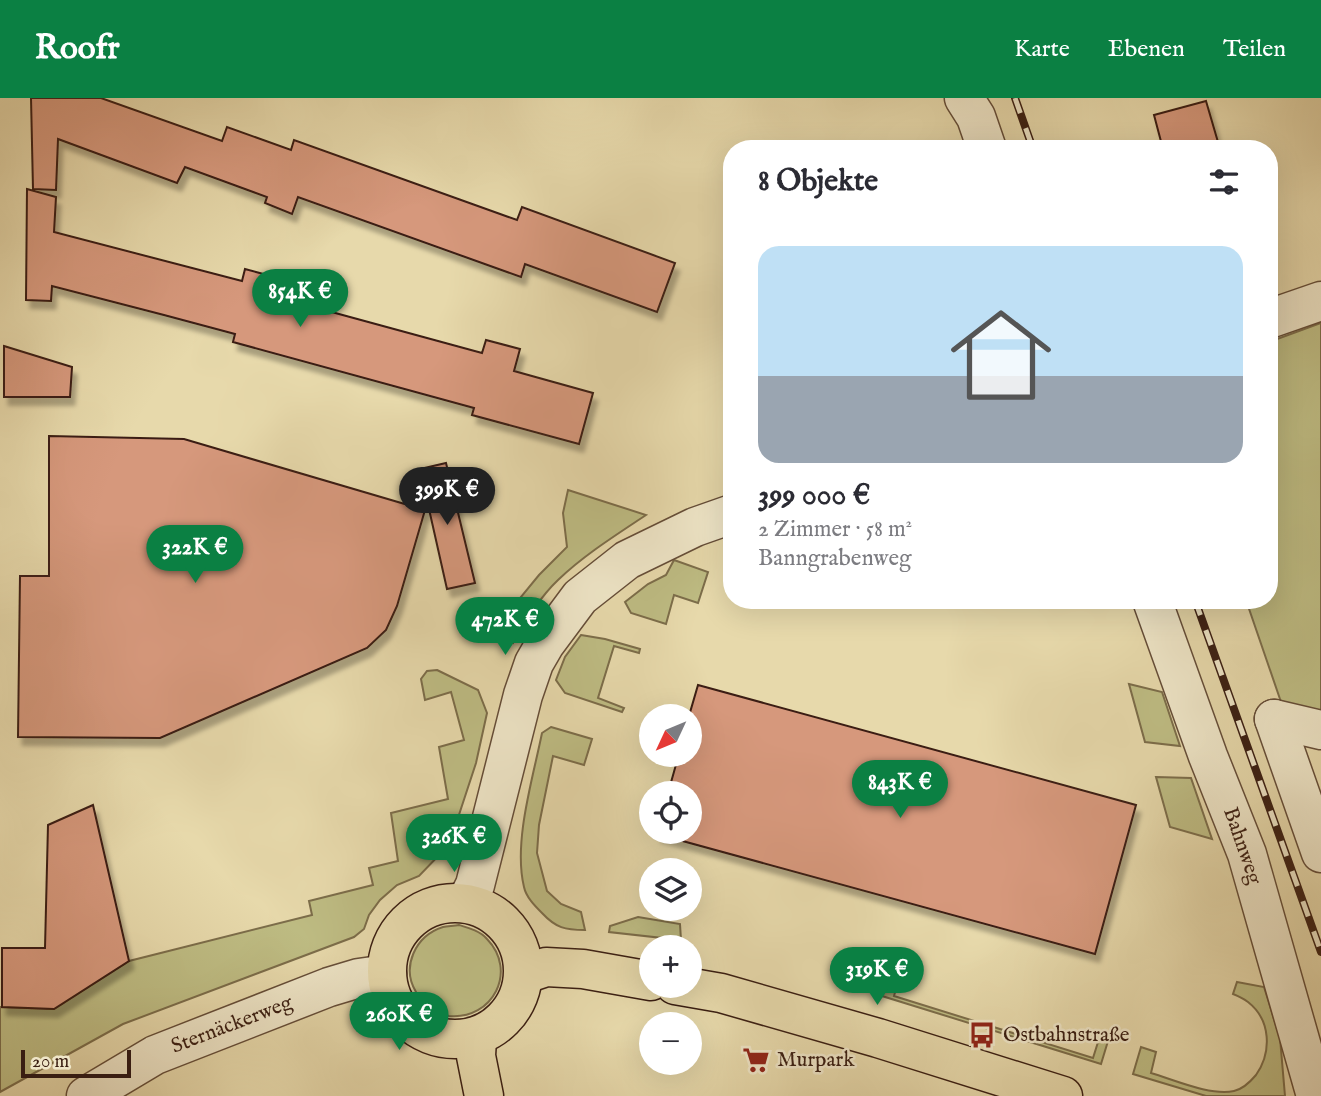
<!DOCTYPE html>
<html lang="de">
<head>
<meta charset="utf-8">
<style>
	body { margin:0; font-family:"IM FELL English",serif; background:#f2f2f3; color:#2b2b33; height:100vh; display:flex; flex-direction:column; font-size:26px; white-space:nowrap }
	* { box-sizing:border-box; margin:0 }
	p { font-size:23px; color:#7c7c81 }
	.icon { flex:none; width:38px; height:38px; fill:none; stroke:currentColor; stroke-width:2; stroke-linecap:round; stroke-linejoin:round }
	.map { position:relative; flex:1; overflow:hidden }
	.panel { position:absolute; left:723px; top:42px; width:555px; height:469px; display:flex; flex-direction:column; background:#fff; border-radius:28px; box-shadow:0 7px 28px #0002 }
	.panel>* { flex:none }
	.needle { width:46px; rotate:226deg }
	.tools { position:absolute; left:639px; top:606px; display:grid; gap:14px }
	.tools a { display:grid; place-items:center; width:63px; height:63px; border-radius:50%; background:#fff; box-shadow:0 7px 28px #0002; font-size:35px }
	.scale { position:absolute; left:21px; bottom:18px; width:110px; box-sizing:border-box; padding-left:7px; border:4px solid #3a1e12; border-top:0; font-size:19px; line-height:24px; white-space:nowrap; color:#3a1e12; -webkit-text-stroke:5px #efe6c8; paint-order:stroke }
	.price { position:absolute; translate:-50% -60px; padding:0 16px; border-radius:24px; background:#0b8043; color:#fff; font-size:23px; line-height:46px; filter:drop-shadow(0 2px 4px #0008) }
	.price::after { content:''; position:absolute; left:50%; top:42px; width:21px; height:16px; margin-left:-10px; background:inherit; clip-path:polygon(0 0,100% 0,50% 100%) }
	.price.current { background:#222; color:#fff }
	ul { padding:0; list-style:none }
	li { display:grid; align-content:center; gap:14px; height:371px; padding:0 35px }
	li span { display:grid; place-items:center; height:217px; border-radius:21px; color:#555 }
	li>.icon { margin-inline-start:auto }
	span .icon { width:126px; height:126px; fill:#fffc; stroke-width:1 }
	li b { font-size:30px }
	h2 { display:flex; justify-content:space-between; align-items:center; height:84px; padding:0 35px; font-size:30px }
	header { display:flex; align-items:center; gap:42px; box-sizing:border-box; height:98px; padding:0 35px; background:#0b8043; color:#fff }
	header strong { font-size:33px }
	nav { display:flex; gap:38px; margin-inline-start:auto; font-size:24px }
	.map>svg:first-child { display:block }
	.green { fill:#bebc83; stroke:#7c6d4a; stroke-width:2 }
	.building { fill:#d6987c; stroke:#3a1e12; stroke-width:2; filter:url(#shadow) }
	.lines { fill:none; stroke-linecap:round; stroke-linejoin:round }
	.minor-casing { stroke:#654d38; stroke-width:41 }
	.major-casing { stroke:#3a1e12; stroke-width:41 }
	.minor { stroke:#efe6c8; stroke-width:38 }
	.major { stroke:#e7d9ab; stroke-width:38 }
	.rail-casing { stroke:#3a1e12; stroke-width:8 }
	.rail { stroke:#efe6c8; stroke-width:5; stroke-dasharray:16; stroke-linecap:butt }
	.labels { text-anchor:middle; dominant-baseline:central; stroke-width:5; stroke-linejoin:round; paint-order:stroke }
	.street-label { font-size:21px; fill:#3a1e12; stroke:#efe6c8 }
	.poi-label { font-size:21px; fill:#3a1e12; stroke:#efe6c8; text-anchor:start }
</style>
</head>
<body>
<header>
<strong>Roofr</strong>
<nav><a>Karte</a><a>Ebenen</a><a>Teilen</a></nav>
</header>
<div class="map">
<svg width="1321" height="998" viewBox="0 0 1321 998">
	<defs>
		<filter id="shadow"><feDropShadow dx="4.5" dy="8" stdDeviation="2" flood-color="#0004"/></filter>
	</defs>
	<rect width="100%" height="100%" fill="#e7d9ab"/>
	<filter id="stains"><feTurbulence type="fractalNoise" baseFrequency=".00286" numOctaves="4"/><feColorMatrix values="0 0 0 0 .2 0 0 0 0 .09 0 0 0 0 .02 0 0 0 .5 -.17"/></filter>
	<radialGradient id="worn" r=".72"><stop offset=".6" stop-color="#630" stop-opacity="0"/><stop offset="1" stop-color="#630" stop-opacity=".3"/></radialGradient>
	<g class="green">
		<polygon points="1321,225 1321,613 1281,604 1246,502 1269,502 1269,244"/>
		<path d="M 568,392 L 646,417 C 616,437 584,457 558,482 C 539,500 526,523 513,545 L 476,532 L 507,516 L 539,477 L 567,449 L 563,415 Z"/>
		<polygon points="674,462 708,474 698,505 674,497 666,526 631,515 625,504 648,486 666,477"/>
		<polygon points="581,537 605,541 640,551 639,555 614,548 598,600 624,610 622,614 565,595 556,582 565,559"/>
		<polygon points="437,572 478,592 487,615 476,665 451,741 442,754 419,778 397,787 380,802 369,817 364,831 354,839 123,926 0,994 0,909 54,911 129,863 312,817 309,803 373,787 369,770 398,763 391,715 448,701 439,649 464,642 451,594 425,602 421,581 427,573"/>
		<polygon points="1129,586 1162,594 1180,648 1145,644"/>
		<path d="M 551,629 L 592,641 L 584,667 L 553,658 L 539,727 L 537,755 L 547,793 L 561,806 L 581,814 L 585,832 C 565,832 556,830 542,815 C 535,808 526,799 524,789 C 513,744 533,680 542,635 Z"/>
		<polygon points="1156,679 1191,680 1212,741 1170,729"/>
		<polygon points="638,819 680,826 681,842 609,834 610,828"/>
		<path d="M 459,827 C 469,830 480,833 487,841 C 518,873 493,922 449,918 C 434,916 423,907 416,894 C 401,869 415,838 443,829 C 447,828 453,828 459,827 Z"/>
		<polygon points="892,867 902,870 894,898 1093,960 1099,941 1108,943 1101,966 882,898"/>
		<path d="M 1237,884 L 1264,889 L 1280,940 L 1285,998 L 1206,998 L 1133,976 L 1141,949 L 1156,954 L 1151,975 C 1175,982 1210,998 1234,993 C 1243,991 1251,983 1256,977 C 1272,954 1271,922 1248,904 C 1244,901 1238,898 1233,896 Z"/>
	</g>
	<g class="building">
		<polygon points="31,0 101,0 222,43 227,29 291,52 294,42 517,122 522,109 675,165 657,214 525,166 521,179 298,99 292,116 265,105 267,99 185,69 177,85 58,41 56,92 33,91"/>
		<polygon points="1206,3 1220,51 1163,51 1154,17"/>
		<polygon points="27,91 56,99 54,134 242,183 245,171 278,180 273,198 482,255 486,242 520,251 514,273 593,295 579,346 472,317 474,310 233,244 235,236 164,217 52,188 51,203 26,202"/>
		<polygon points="4,248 72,269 70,299 4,299"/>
		<polygon points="49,338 184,341 425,412 397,508 386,532 367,550 160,640 18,639 20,478 49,478"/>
		<polygon points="446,365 475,485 447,491 420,371"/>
		<polygon points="698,587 1136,707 1095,856 657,736 658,733 690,733 690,695 668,695 679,656 690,656 689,618"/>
		<polygon points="93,707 129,863 54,911 2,909 2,850 45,850 48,727"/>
	</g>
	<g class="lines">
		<g class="minor-casing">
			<g id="minor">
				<polyline points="964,0 976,19 987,51"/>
				<polyline points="1269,221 1321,203"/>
				<polyline points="1152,502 1208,658 1247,756 1316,998"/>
				<polyline points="1274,621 1321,755"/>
				<polyline points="1274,621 1321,632"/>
				<polyline points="466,805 475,787 523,597 534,565 545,546 580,499 627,462 695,429 732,416"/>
				<polyline points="86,998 155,957 329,889 359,880 387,876"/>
			</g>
		</g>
		<g class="major-casing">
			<g id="major">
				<circle cx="455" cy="873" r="68"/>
				<polyline points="525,876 546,869 583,871 651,883"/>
				<polyline points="675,887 721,895 878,940 1063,998"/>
				<polyline points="477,940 476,958 484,998"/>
			</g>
		</g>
		<use href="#minor" class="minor"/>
		<use href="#major" class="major"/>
		<g class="rail-casing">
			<g id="rail">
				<polyline points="1015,0 1033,51"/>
				<polyline points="1195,502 1321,854"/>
			</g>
		</g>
		<use href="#rail" class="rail"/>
	</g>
	<defs>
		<g id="bus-bare" transform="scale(2.1)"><path d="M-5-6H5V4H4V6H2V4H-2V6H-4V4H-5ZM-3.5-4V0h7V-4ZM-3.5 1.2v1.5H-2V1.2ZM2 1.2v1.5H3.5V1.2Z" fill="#8f2418" stroke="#efe6c8" stroke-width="2.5" paint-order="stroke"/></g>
		<g id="supermarket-bare" transform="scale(2.1)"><path d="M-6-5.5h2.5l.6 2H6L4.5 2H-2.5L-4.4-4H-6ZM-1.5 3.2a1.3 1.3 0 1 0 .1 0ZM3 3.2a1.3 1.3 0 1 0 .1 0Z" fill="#8f2418" stroke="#efe6c8" stroke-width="2.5" paint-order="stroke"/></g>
	</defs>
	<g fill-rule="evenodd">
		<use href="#bus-bare" x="982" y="937"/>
		<use href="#supermarket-bare" x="756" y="962"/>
	</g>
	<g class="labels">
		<g class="street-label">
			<text transform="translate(1242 748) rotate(71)">Bahnweg</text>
			<text transform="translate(232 927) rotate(-21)">Sternäckerweg</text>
		</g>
		<g class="poi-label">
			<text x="1003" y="937">Ostbahnstraße</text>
			<text x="777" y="962">Murpark</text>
		</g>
	</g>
	<rect width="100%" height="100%" filter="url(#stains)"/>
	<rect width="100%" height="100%" fill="url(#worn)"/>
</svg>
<div class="tools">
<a><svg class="needle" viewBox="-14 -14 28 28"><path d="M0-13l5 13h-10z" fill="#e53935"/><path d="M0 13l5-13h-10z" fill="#7c7c81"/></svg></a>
<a><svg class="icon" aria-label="locate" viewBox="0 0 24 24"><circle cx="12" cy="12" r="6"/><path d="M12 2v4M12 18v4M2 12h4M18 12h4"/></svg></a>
<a><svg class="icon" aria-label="layers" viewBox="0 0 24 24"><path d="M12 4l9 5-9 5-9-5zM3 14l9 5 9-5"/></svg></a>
<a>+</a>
<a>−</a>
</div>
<div class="scale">20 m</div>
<b class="price" style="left:300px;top:231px">854K €</b>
<b class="price current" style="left:447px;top:429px">399K €</b>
<b class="price" style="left:195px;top:487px">322K €</b>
<b class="price" style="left:505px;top:559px">472K €</b>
<b class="price" style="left:900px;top:722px">843K €</b>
<b class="price" style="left:454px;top:776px">326K €</b>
<b class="price" style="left:877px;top:909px">319K €</b>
<b class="price" style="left:399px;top:954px">260K €</b>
<section class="panel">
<h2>8 Objekte<svg class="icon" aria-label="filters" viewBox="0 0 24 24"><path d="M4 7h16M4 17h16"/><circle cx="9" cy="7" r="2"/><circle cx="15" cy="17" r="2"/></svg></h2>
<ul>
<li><span style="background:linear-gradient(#bfe0f5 60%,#9aa5b1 0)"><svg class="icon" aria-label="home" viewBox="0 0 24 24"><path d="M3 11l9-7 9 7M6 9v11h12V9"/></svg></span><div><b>399 000 €</b><p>2 Zimmer · 58 m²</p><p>Banngrabenweg</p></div></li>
</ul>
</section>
</div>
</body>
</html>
